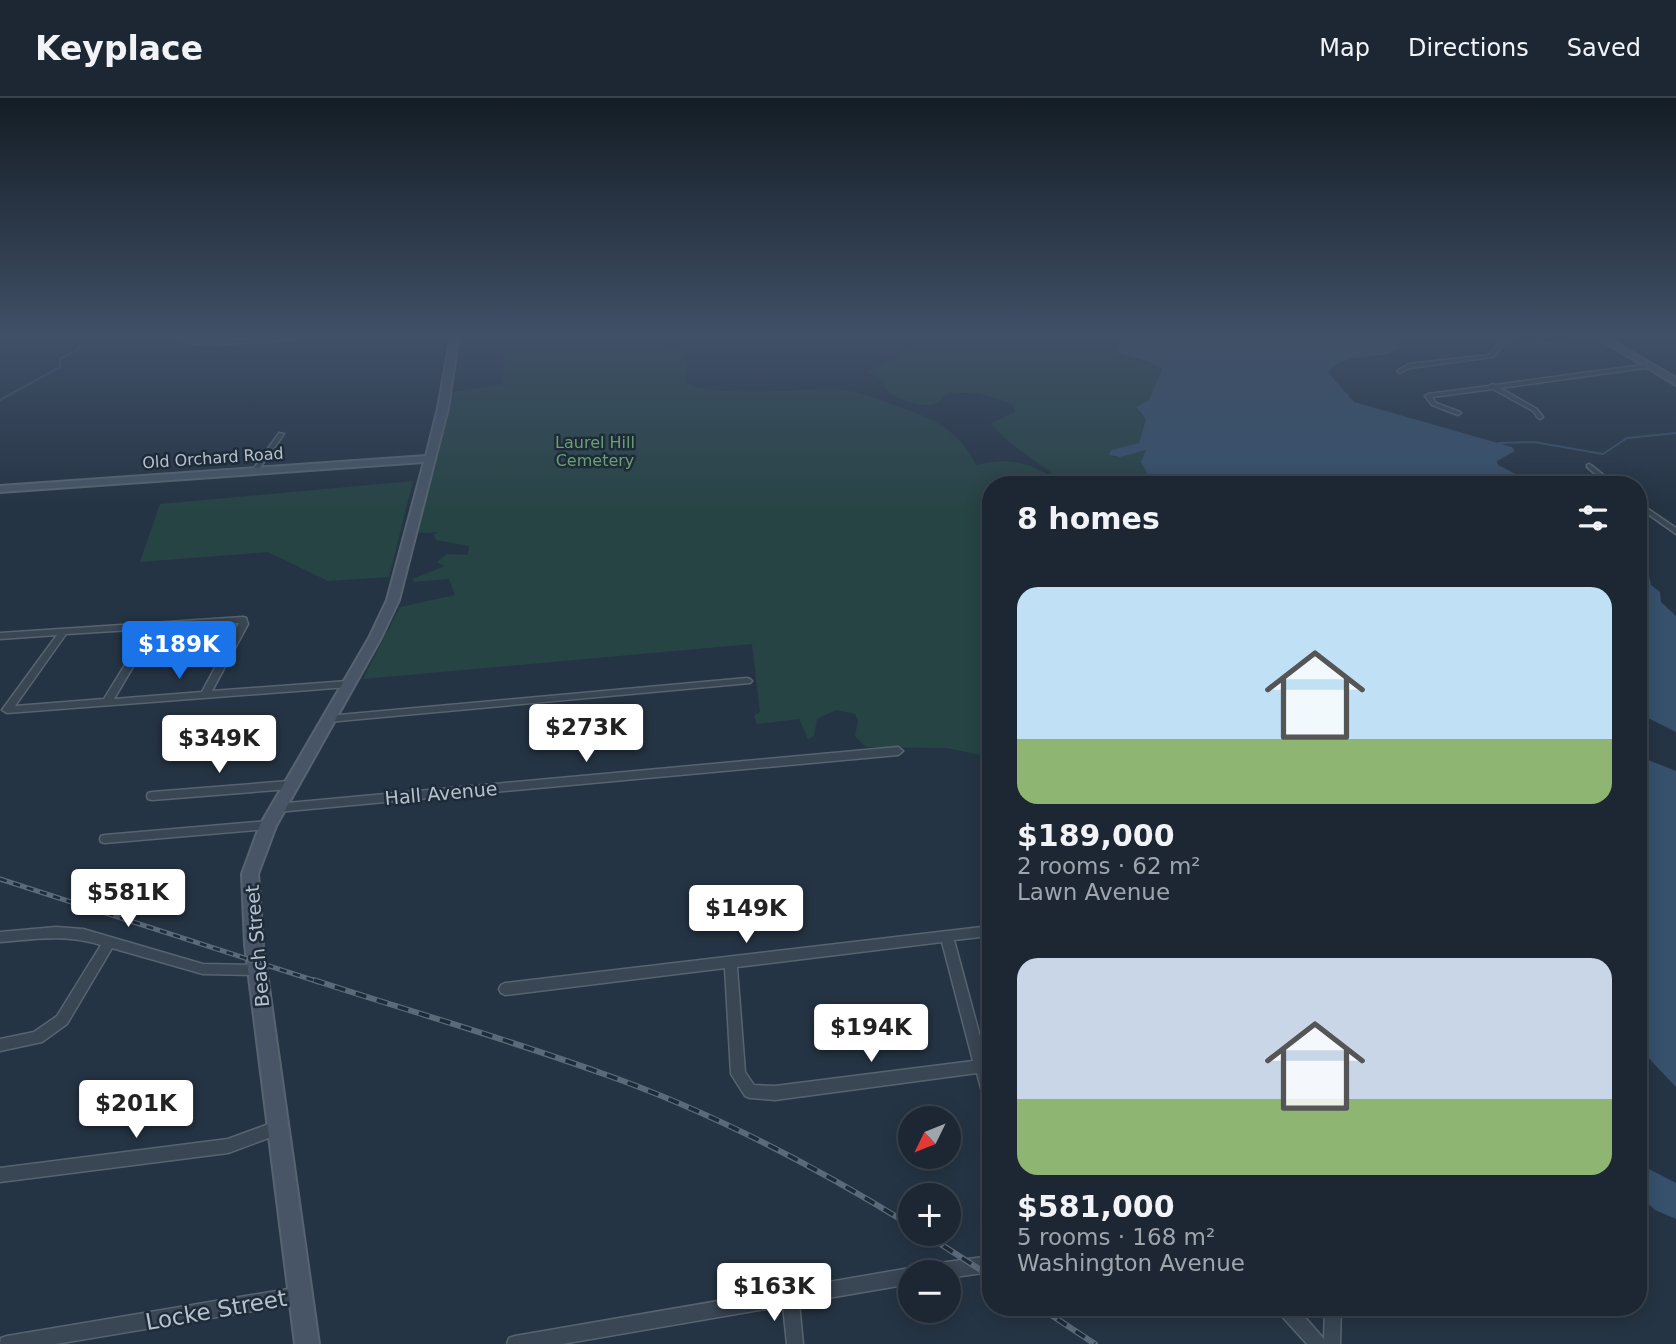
<!DOCTYPE html>
<html lang="en">
<head>
<meta charset="utf-8">
<style>
	body { margin:0; font-family:"DejaVu Sans",sans-serif; background:#252f3b; color:#f1f3f6; height:100vh; display:flex; flex-direction:column; font-size:26px; white-space:nowrap }
	* { box-sizing:border-box; margin:0 }
	p { font-size:23px; color:#a0a5ac }
	.icon { flex:none; width:38px; height:38px; fill:none; stroke:currentColor; stroke-width:2; stroke-linecap:round; stroke-linejoin:round }
	.map { position:relative; flex:1; overflow:hidden }
	.sheet { position:absolute; left:982px; top:378px; width:665px; height:840px; display:flex; flex-direction:column; background:#1c2733; border-radius:28px; box-shadow:0 4px 18px #0003,0 0 0 2px #3a444e }
	.sheet>* { flex:none }
	.needle { width:46px; rotate:227deg }
	.tools { position:absolute; left:898px; top:1008px; display:grid; gap:14px }
	.tools a { display:grid; place-items:center; width:63px; height:63px; border-radius:50%; background:#1c2733; box-shadow:0 4px 18px #0003,0 0 0 2px #3a444e; font-size:35px }
	.price { position:absolute; translate:-50% -60px; padding:0 16px; border-radius:7px; background:#fff; color:#222; font-size:23px; line-height:46px; filter:drop-shadow(0 2px 4px #0008) }
	.price::after { content:''; position:absolute; left:50%; top:42px; width:21px; height:16px; margin-left:-10px; background:inherit; clip-path:polygon(0 0,100% 0,50% 100%) }
	.price.current { background:#1a73e8; color:#fff }
	ul { padding:0; list-style:none }
	li { display:grid; align-content:center; gap:14px; height:371px; padding:0 35px }
	li span { display:grid; place-items:center; height:217px; border-radius:21px; color:#555 }
	li>.icon { margin-inline-start:auto }
	span .icon { width:126px; height:126px; fill:#fffc; stroke-width:1 }
	li b { font-size:30px }
	h2 { display:flex; justify-content:space-between; align-items:center; height:84px; padding:0 35px; font-size:30px }
	header { display:flex; align-items:center; gap:42px; box-sizing:border-box; height:98px; padding:0 35px; background:#1c2733; border-bottom:2px solid #3a444e }
	header strong { font-size:33px }
	nav { display:flex; gap:38px; margin-inline-start:auto; font-size:24px }
	.map>svg:first-child { display:block }
	.green { fill:#274445 }
	.water { fill:#37516c }
	.lines { fill:none; stroke-linecap:round; stroke-linejoin:round }
	.stream { stroke:#37516c; stroke-width:2 }
	.street-casing { stroke:#576470; stroke-width:3 }
	.secondary-casing { stroke:#576470; stroke-width:4 }
	.street { fill:#394653; fill-rule:evenodd }
	.secondary { fill:#475566; fill-rule:evenodd }
	.rail-far1-casing { stroke:#5b6a7a; stroke-width:5 }
	.rail-casing { stroke:#5b6a7a; stroke-width:6 }
	.rail-far1 { stroke:#1e2b38; stroke-width:2.5; stroke-dasharray:7; stroke-linecap:butt }
	.rail { stroke:#1e2b38; stroke-width:3.5; stroke-dasharray:11; stroke-linecap:butt }
	.labels { text-anchor:middle; dominant-baseline:central; stroke-width:5; stroke-linejoin:round; paint-order:stroke }
	.far-park-label { font-size:16px; fill:#6c9f74; stroke:#1e2b38 }
	.far-street-label { font-size:16px; fill:#b6c1cd; stroke:#1e2b38 }
	.street-label { font-size:19px; fill:#b6c1cd; stroke:#1e2b38 }
	.near-street-label { font-size:23px; fill:#b6c1cd; stroke:#1e2b38 }
</style>
</head>
<body>
<header>
<strong>Keyplace</strong>
<nav><a>Map</a><a>Directions</a><a>Saved</a></nav>
</header>
<div class="map">
<svg width="1676" height="1246" viewBox="0 0 1676 1246">
	<rect width="100%" height="100%" fill="#253444"/>
	<g class="green">
		<path d="M 506,237 L 644,237 L 679,253 L 686,265 L 686,283 C 704,302 808,289 840,292 C 861,293 882,303 902,310 C 935,321 960,334 976,367 C 1009,358 1035,365 1062,387 L 990,387 L 990,659 L 947,650 L 866,649 L 855,638 L 858,623 L 855,616 L 836,612 L 817,621 L 814,638 L 808,641 L 799,621 L 757,626 L 754,618 L 760,614 L 752,546 L 363,581 L 400,509 L 455,497 L 449,481 L 414,484 L 412,481 L 445,468 L 437,464 L 447,456 L 468,457 L 469,448 L 436,442 L 434,437 L 438,434 L 418,435 L 452,294 L 503,286 Z"/>
		<path d="M 918,237 L 1120,237 L 1130,260 L 1150,264 L 1162,271 L 1150,300 L 1139,315 L 1146,320 L 1139,345 L 1109,356 L 1115,359 L 1147,351 L 1150,380 L 1154,387 L 1066,387 C 1039,363 1015,354 991,325 L 1015,314 L 1013,307 C 995,297 970,293 949,296 C 941,297 943,302 937,305 C 922,312 896,300 885,291 L 885,285 L 868,273 L 894,262 Z"/>
		<polygon points="413,383 389,479 328,483 268,454 140,464 160,406"/>
	</g>
	<g class="water">
		<path d="M 1120,237 L 1427,237 L 1396,245 L 1399,250 C 1382,265 1347,251 1328,274 L 1354,304 L 1512,349 L 1515,353 L 1497,363 L 1498,367 L 1538,387 L 1154,387 L 1141,364 L 1146,352 L 1120,359 L 1109,357 L 1111,352 L 1139,345 L 1146,321 L 1136,309 L 1149,302 L 1162,271 L 1150,264 L 1117,255 Z"/>
		<polygon points="1638,462 1648,473 1651,487 1660,494 1661,504 1676,518 1676,634 1638,615"/>
		<polygon points="1638,658 1676,673 1676,989 1638,949"/>
		<polygon points="1649,1071 1676,1085 1676,1121 1655,1112 1638,1096 1638,1074"/>
	</g>
	<g class="lines">
		<g class="stream">
			<polyline points="1513,239 1526,244 1568,246"/>
			<polyline points="0,302 60,269 60,261 77,252 88,239 83,237"/>
			<polyline points="1499,345 1534,344 1603,356 1627,340 1676,335"/>
		</g>
		<g class="street-casing">
			<g id="street">
				<polygon points="173,237 179,237 186,241 205,243 314,237 340,237 337,239 205,247 182,243"/>
				<polygon points="1506,237 1512,237 1493,259 1410,270 1400,275 1397,273 1409,266 1489,257"/>
				<polygon points="1650,266 1653,268 1652,269 1500,290 1537,311 1543,319 1540,321 1538,320 1533,313 1493,291 1432,299 1436,305 1460,314 1461,315 1458,317 1432,307 1425,298 1428,296 1489,288 1492,286 1495,287"/>
				<polygon points="279,335 284,336 257,374 253,374 252,373"/>
				<polygon points="1589,366 1591,367 1616,387 1608,387 1587,369 1587,367"/>
				<polygon points="1638,404 1676,430 1676,436 1638,409"/>
				<path d="M 243,519 L 246,520 L 248,526 L 212,593 L 348,583 L 353,586 L 348,589 L 7,615 L 2,612 L 57,537 L 0,541 L 0,535 ZM 239,525 L 202,594 L 114,601 L 156,530 ZM 147,531 L 104,601 L 15,608 L 66,536 Z"/>
				<polygon points="747,580 750,581 752,583 750,585 328,624 323,621 328,618"/>
				<polygon points="898,649 903,653 898,657 277,714 273,713 272,710 273,707 277,706"/>
				<polygon points="289,683 293,684 294,687 293,690 289,691 152,702 148,701 147,698 148,695 152,694"/>
				<polygon points="268,723 272,724 273,727 272,730 268,731 105,745 101,744 100,741 101,738 105,737"/>
				<path d="M 990,828 L 990,838 L 954,842 L 986,961 L 990,961 L 990,1007 L 985,1005 L 977,975 L 775,1002 L 750,1000 L 745,998 L 731,976 L 725,870 L 505,897 L 501,895 L 499,891 L 501,887 L 505,885 ZM 942,844 L 973,963 L 775,988 L 754,987 L 745,974 L 737,869 Z"/>
				<path d="M 56,829 L 83,831 L 203,866 L 258,867 L 262,868 L 264,872 L 262,876 L 258,877 L 203,876 L 112,850 L 67,926 L 42,944 L 0,953 L 0,941 L 34,934 L 57,918 L 101,847 C 66,836 36,841 0,844 L 0,834 Z"/>
				<polygon points="277,1023 282,1025 284,1030 282,1035 228,1055 0,1084 0,1070 228,1041"/>
				<polygon points="990,1158 990,1174 948,1180 948,1174 925,1174 927,1168 933,1166"/>
				<polygon points="910,1170 916,1174 910,1174 910,1186 799,1205 803,1246 787,1246 783,1208 562,1246 507,1246 509,1240 515,1238"/>
				<polygon points="300,1189 306,1191 308,1197 306,1203 300,1205 56,1246 0,1246 1,1240 7,1238"/>
				<polygon points="1277,1209 1296,1209 1324,1241 1325,1209 1341,1209 1340,1246 1307,1246 1279,1215"/>
			</g>
		</g>
		<g class="secondary-casing">
			<g id="secondary">
				<polygon points="451,237 459,237 448,310 399,502 381,540 276,728 258,776 263,847 319,1246 295,1246 245,847 242,776 260,727 369,540 387,502 424,364 0,394 0,388 426,358 438,310"/>
				<polygon points="1593,237 1602,237 1676,280 1676,287"/>
			</g>
		</g>
		<use href="#street" class="street"/>
		<use href="#secondary" class="secondary"/>
		<g class="rail-far1-casing">
			<polyline id="rail-far1" points="0,781 319,884"/>
		</g>
		<g class="rail-casing">
			<g id="rail">
				<path d="M 314,882 C 409,913 507,941 601,975 C 710,1013 813,1067 910,1127"/>
				<polyline points="925,1136 990,1178"/>
				<polyline points="1039,1209 1095,1246"/>
			</g>
		</g>
		<use href="#rail-far1" class="rail-far1"/>
		<use href="#rail" class="rail"/>
	</g>
	<linearGradient id="sky" x2="0" y2="1"><stop stop-color="#141d25"/><stop offset="0.58" stop-color="#405067"/><stop offset="1" stop-color="#405067" stop-opacity="0"/></linearGradient>
	<rect width="1676" height="411" fill="url(#sky)"/>
	<g class="labels">
		<g class="far-park-label">
			<text x="595" y="344">Laurel Hill<tspan x="595" dy="18">Cemetery</tspan></text>
		</g>
		<g class="far-street-label">
			<text transform="translate(213 360) rotate(-4)">Old Orchard Road</text>
		</g>
		<g class="street-label">
			<text transform="translate(441 695) rotate(-5)">Hall Avenue</text>
			<text transform="translate(257 848) rotate(-95)">Beach Street</text>
		</g>
		<g class="near-street-label">
			<text transform="translate(216 1212) rotate(-10)">Locke Street</text>
		</g>
	</g>
</svg>
<div class="tools">
<a><svg class="needle" viewBox="-14 -14 28 28"><path d="M0-13l5 13h-10z" fill="#e53935"/><path d="M0 13l5-13h-10z" fill="#a0a5ac"/></svg></a>
<a>+</a>
<a>−</a>
</div>
<b class="price current" style="left:179px;top:583px">$189K</b>
<b class="price" style="left:586px;top:666px">$273K</b>
<b class="price" style="left:219px;top:677px">$349K</b>
<b class="price" style="left:128px;top:831px">$581K</b>
<b class="price" style="left:746px;top:847px">$149K</b>
<b class="price" style="left:871px;top:966px">$194K</b>
<b class="price" style="left:136px;top:1042px">$201K</b>
<b class="price" style="left:774px;top:1225px">$163K</b>
<section class="sheet">
<h2>8 homes<svg class="icon" aria-label="filters" viewBox="0 0 24 24"><path d="M4 7h16M4 17h16"/><circle cx="9" cy="7" r="2"/><circle cx="15" cy="17" r="2"/></svg></h2>
<ul>
<li><span style="background:linear-gradient(#bfe0f5 70%,#8fb573 0)"><svg class="icon" aria-label="home" viewBox="0 0 24 24"><path d="M3 11l9-7 9 7M6 9v11h12V9"/></svg></span><div><b>$189,000</b><p>2 rooms · 62 m²</p><p>Lawn Avenue</p></div></li>
<li><span style="background:linear-gradient(#c9d6e8 65%,#8fb573 0)"><svg class="icon" aria-label="home" viewBox="0 0 24 24"><path d="M3 11l9-7 9 7M6 9v11h12V9"/></svg></span><div><b>$581,000</b><p>5 rooms · 168 m²</p><p>Washington Avenue</p></div></li>
</ul>
</section>
</div>
</body>
</html>
